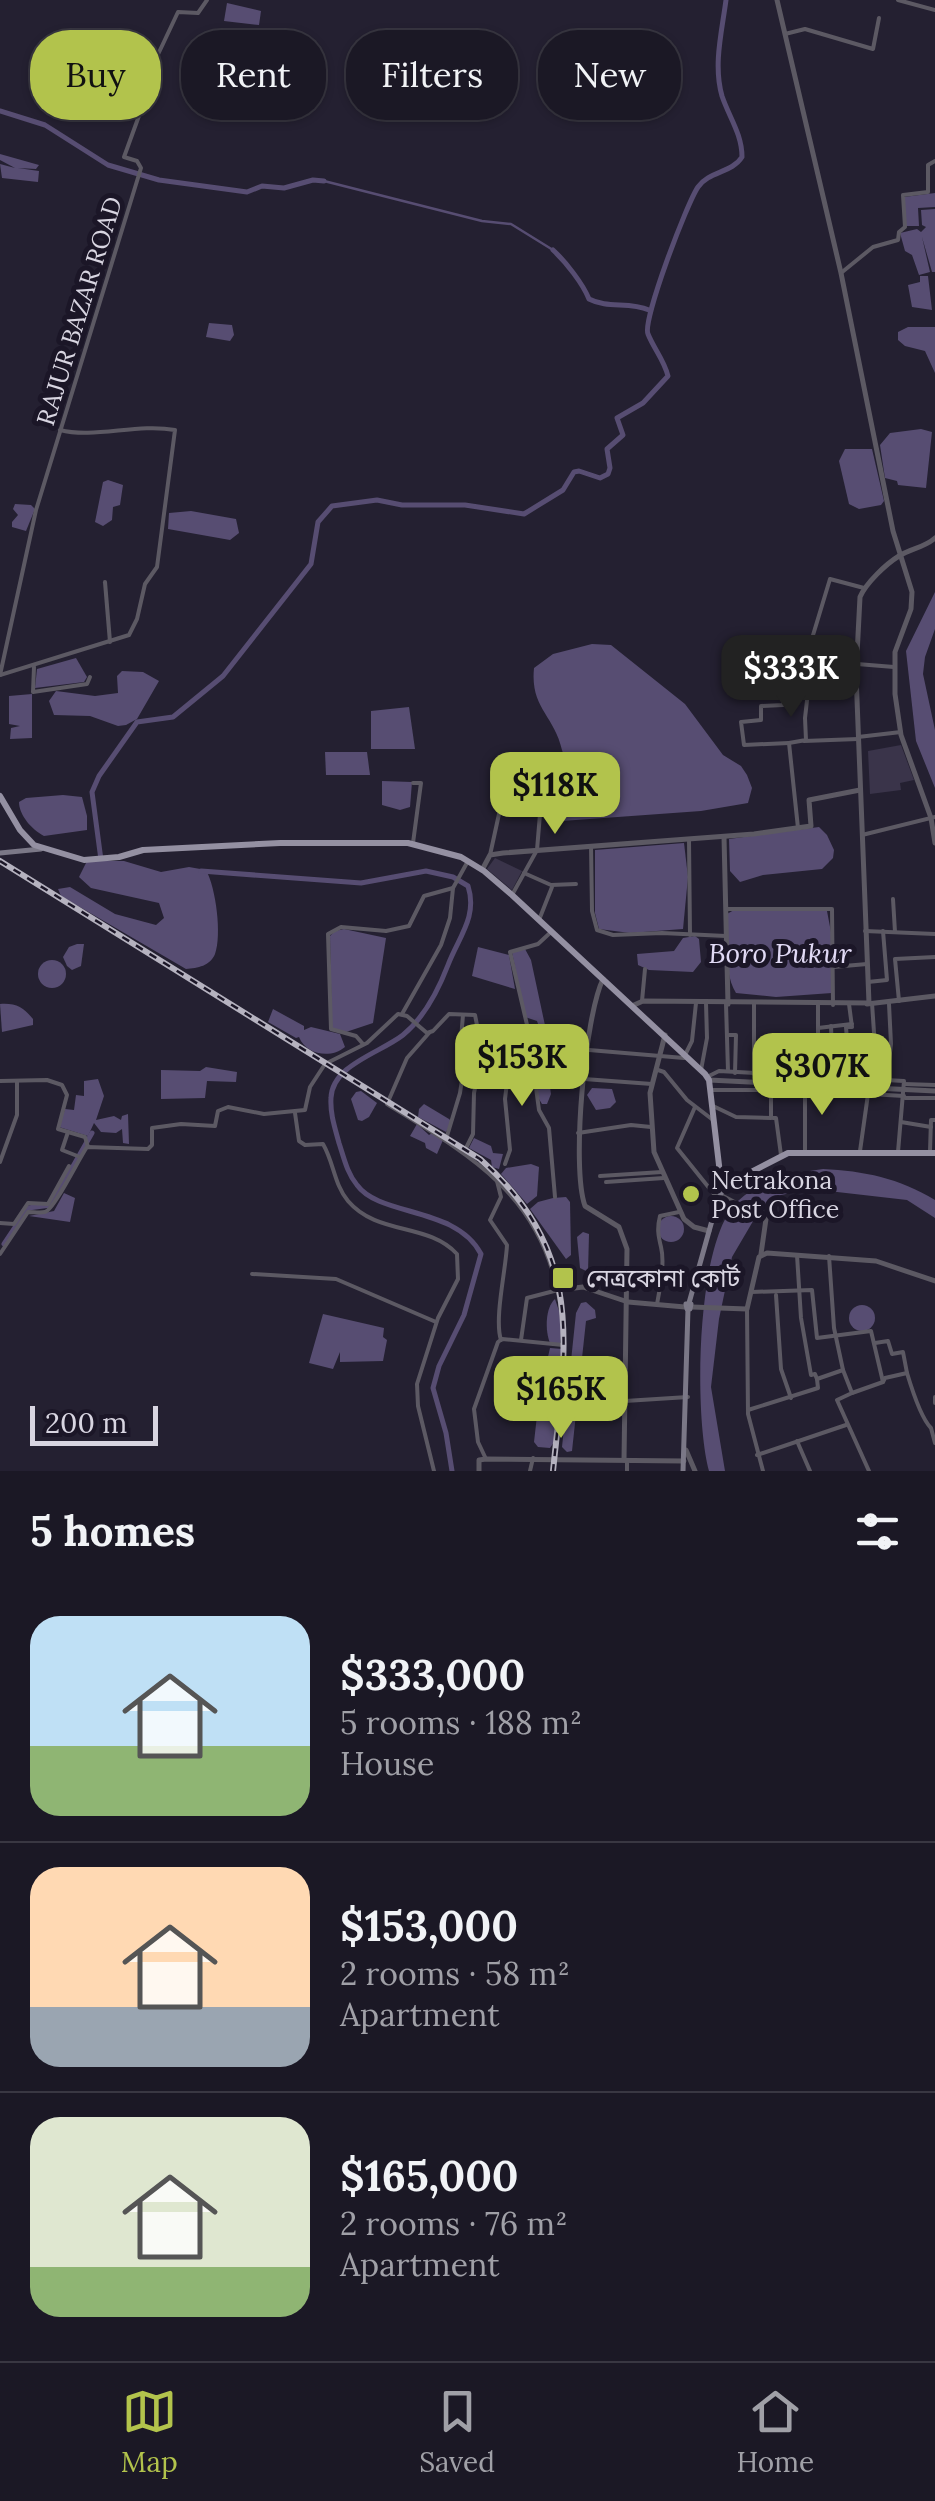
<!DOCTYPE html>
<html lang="en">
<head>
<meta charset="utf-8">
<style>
	body { margin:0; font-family:Lora,"Noto Sans Bengali",serif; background:#24212d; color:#f1f3f6; height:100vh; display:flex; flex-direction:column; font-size:38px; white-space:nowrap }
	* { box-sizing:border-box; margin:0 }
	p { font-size:32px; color:#a0a0a7 }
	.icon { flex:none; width:55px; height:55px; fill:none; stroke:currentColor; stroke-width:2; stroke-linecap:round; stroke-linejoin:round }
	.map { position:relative; height:1471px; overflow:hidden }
	.drawer { display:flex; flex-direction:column; background:#1b1825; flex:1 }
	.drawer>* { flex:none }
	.hud { position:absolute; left:30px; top:30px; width:875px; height:90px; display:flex; gap:20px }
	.scale { position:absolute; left:30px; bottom:25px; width:128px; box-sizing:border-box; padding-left:10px; border:5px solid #d8d5e1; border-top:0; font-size:28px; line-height:35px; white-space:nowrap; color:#d8d5e1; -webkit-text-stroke:8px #1b1627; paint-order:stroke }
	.price { position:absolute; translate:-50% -85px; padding:0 22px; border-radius:20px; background:#b2c34c; color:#111; font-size:32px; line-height:65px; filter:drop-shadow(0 2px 5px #0008) }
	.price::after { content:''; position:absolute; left:50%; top:60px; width:30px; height:22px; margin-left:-15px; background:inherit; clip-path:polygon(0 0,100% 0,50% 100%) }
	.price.active { background:#222; color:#fff }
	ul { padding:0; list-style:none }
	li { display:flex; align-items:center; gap:30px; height:250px; padding:0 30px }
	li+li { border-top:2px solid #393742 }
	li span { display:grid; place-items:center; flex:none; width:280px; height:200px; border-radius:30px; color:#555 }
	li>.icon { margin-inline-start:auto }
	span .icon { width:120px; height:120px; fill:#fffc; stroke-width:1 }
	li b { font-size:42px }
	h2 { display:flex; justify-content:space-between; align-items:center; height:120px; padding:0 30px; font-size:42px }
	.pill { padding:0 35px; border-radius:40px; background:#1b1825; box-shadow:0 2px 8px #0004,0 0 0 2px #393742; font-size:35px; line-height:90px }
	.pill.active { background:#b2c34c; color:#111 }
	.menu { display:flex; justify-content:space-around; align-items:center; height:140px; border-top:2px solid #393742; background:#1b1825; font-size:28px; color:#a0a0a7 }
	.menu a { display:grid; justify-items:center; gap:5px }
	.menu .active { color:#b2c34c }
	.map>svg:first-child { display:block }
	.green { fill:#3a344a }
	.water { fill:#574d72 }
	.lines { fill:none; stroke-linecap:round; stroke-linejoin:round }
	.stream { stroke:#574d72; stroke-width:2.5 }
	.canal { stroke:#574d72; stroke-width:5 }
	.minor { stroke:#5c5963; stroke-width:4 }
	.tertiary { stroke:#5c5963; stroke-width:5 }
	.secondary { stroke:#7b7887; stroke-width:5 }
	.primary { stroke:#9490a2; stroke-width:6 }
	.rail-casing { stroke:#b5b2bf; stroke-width:6 }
	.rail { stroke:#1b1627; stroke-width:2.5; stroke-dasharray:8; stroke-linecap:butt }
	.poi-dot { fill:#b2c34c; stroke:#1b1627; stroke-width:4 }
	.labels { text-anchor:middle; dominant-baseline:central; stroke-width:10; stroke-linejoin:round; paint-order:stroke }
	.street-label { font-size:25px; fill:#d8d5e1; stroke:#1b1627 }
	.poi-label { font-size:25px; fill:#d8d5e1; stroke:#1b1627; text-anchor:start }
	.water-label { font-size:28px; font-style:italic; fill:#e1daf5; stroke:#1b1627 }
</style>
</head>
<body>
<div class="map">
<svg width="935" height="1471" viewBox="0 0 935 1471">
	<rect width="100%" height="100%" fill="#242031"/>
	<g class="green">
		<polygon points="901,745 914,780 900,783 901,790 870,794 868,751"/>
		<polygon points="495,858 522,871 512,890 487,869"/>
	</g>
	<g class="water">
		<polygon points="227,3 261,11 259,25 224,21"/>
		<polygon points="0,154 39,165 36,169 18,168 39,171 38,182 2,178 0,164 15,168 0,160"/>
		<polygon points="935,193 935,207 918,208 919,226 906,226 904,197"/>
		<polygon points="935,209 935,272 932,272 922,237 930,272 919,275 912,255 905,251 900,233 917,229 921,232 926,227 922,225 921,210"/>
		<polygon points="920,276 928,276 932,310 912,307 908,285 920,282"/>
		<polygon points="209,323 232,325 234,335 230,341 206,337"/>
		<polygon points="908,327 935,327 935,373 925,351 905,346 898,340 898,332"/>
		<polygon points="921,429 932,432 926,488 898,485 897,481 885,478 880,445 890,433"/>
		<polygon points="845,449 872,449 884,501 881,505 859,509 849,504 839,461"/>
		<polygon points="108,480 123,485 120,505 113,507 112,520 103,526 95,522 103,482"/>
		<polygon points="15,504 31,505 35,509 26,531 12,527 12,522 18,515 13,509"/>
		<polygon points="191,511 236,519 239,533 230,540 168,529 169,513"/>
		<polygon points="935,592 935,629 925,657 923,674 935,730 935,788 916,741 906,651"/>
		<path d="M 592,644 L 611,645 L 685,704 L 723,755 L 741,766 L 747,775 L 752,788 L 748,803 L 701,811 L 562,821 C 557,806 566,796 567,782 C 568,772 565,759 562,750 C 554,715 530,708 534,668 L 553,654 Z"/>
		<polygon points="76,658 87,677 84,682 35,688 37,669"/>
		<polygon points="122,671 143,672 159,681 137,719 126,725 118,726 90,716 54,715 49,701 56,691 95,696 118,693 117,676"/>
		<polygon points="32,694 32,738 10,739 11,728 20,726 9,724 9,696"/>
		<polygon points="409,707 415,749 371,749 371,711"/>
		<polygon points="325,752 367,752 370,775 326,775"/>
		<polygon points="382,781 412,782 410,807 400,810 382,805"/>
		<path d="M 63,795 L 82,797 L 87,816 L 87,830 L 44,836 C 32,830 19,815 19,802 L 26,798 Z"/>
		<polygon points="819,827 827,835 834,850 833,858 822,869 763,875 740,882 730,871 729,839"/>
		<polygon points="684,843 688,877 683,929 630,933 599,929 595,913 595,850"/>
		<path d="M 87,861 L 124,861 L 161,872 L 189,867 L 206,870 C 216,888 222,935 215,954 C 210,966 198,968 186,969 L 61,896 L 58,889 L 70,887 L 115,914 L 156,925 L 164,918 L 159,903 L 91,888 L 79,877 Z"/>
		<path d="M 734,910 L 827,911 L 834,948 L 832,993 L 776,997 L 736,993 C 723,972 728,938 727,914 Z"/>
		<polygon points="344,929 386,938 373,1023 346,1032 332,1030 330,936 335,931"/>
		<polygon points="695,936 699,939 701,962 693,972 649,970 638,965 637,954 674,951 683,938"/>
		<polygon points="77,944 84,944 81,966 72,970 67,966 63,957 69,947"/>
		<polygon points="478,947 509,955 515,989 472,976"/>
		<polygon points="525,949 531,960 546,1030 540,1030 537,1021 525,1017 512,952"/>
		<circle cx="52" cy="974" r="14"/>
		<path d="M 0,1004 C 16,1003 23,1007 33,1019 L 33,1025 L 2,1032 Z"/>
		<path d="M 273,1009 L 304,1026 L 304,1030 L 311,1027 L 340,1034 L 345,1047 C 331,1059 306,1055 299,1037 L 296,1038 L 268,1022 Z"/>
		<polygon points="537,1046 543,1052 540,1056 542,1069 548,1073 551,1094 547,1104 542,1104 539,1099 530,1052"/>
		<polygon points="206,1067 237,1072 236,1082 207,1081 205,1098 161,1099 161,1070 200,1071"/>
		<polygon points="98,1079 104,1096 96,1120 114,1116 121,1120 122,1116 128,1114 129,1144 123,1143 122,1129 116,1133 101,1132 94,1123 88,1136 59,1127 65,1109 74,1110 76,1095 84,1096 84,1081"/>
		<polygon points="592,1088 612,1089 616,1102 610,1108 596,1110 587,1095"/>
		<polygon points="361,1091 377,1103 369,1117 362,1121 358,1120 351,1099 356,1092"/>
		<polygon points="424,1104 449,1119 452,1122 446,1132 418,1117 419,1109"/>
		<polygon points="417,1124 429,1135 432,1133 443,1140 437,1154 426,1148 425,1143 410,1136"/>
		<polygon points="474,1138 491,1146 493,1153 503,1154 499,1169 492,1167 491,1160 469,1148"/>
		<polygon points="531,1164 539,1167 537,1196 527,1204 501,1174 506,1168"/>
		<path d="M 823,1169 C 864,1171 899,1178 935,1200 L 935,1218 L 907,1200 L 811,1189 L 781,1195 L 759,1211 L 732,1257 L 719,1319 L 711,1387 L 725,1471 L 709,1471 C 694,1417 695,1241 738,1201 C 763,1178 790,1174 823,1169 Z"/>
		<polygon points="64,1193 75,1198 70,1222 29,1216 54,1211"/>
		<polygon points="553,1198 566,1197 570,1202 571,1255 566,1259 530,1209 538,1202"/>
		<circle cx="671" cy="1229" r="13"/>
		<polygon points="583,1232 589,1234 588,1272 580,1268 577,1237"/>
		<path d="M 555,1299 L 562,1320 L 560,1344 L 550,1343 C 545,1331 545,1308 555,1299 Z"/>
		<polygon points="586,1302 595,1310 596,1318 586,1321 572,1451 567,1452 562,1447 576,1313 581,1303"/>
		<circle cx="862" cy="1318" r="13"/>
		<polygon points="323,1314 384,1328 383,1337 387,1340 383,1361 340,1362 340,1352 333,1369 309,1363"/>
		<polygon points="550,1348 562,1349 564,1353 559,1386 546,1389 559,1392 554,1442 550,1448 538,1447 534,1442 539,1398 545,1389 542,1383"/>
	</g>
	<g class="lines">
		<polyline class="stream" points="324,181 482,221 511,224 553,250"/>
		<g class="canal">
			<polyline points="0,111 45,125 108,165 159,180 247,192 262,186 284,188 313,180 324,181"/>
			<path d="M 553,250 C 566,262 583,284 589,299 C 608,309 629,301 649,310"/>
			<path d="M 101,860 L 92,792 L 99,776 L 137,722 L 173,717 L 223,676 L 311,564 L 318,522 L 332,506 L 377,500 L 402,505 L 465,505 L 524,514 L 563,490 L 574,472 L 579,471 L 600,478 L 608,474 L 610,468 L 607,449 L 623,435 L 617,418 L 643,403 L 668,376 C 664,360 654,349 648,334 C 642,321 687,203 698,187 C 709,171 732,173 742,157 C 742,134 729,117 722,96 C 713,65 722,31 726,0"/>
			<path d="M 201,871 L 361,883 L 426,871 L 453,877 L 468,886 C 478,917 458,938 448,965 C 438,991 425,1017 403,1035 C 380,1053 332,1065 331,1098 C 330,1114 335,1128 339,1143 C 344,1158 347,1173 357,1185 C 380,1217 456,1206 481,1254 L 464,1315 L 439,1366 L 433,1388 L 446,1433 L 452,1471"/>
			<polyline points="4,1244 28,1208 51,1205 92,1133"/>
		</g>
		<g class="minor">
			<polyline points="898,0 935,10"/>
			<polyline points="785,34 805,29 873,49 879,18"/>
			<polyline points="841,273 873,247 898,240 899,232 905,227 903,195 928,192 928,165 935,161"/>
			<polyline points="105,582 110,642"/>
			<polyline points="857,664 894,667"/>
			<polyline points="34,667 33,692 87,684 90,677"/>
			<polyline points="0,675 36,510 141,168 137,161 124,157 148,91 145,82 178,12 198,13 207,0"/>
			<path d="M 0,675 L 129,635 L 137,619 L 145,584 L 157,567 L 175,430 C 137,423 94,439 60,430"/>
			<polyline points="858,737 901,732"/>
			<polyline points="804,741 858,739"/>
			<polyline points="789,743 744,745 741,722 761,720 761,706 783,705 786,685 809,686"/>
			<polyline points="413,783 421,783 413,843"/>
			<polyline points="798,828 789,743 806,740 805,718 810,674 807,655 830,579 864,588"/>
			<polyline points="862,835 935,817"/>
			<polyline points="689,840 690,935"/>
			<polyline points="591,846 592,911 597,930 613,935 662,933 726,936"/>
			<polyline points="490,855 499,814 497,779"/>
			<polyline points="524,873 551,885 576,884"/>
			<polyline points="512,895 537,850 540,814 537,767"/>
			<polyline points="893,899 895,932"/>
			<polyline points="727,909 832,909 833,1005"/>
			<polyline points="539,920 552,887"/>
			<polyline points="865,931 935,934"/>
			<polyline points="551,932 538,944 510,952 528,1029 539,1110 549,1128 555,1197"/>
			<polyline points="833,967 867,964"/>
			<polyline points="868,982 887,980 883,931"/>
			<polyline points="642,1001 645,969"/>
			<polyline points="899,1001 895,959 935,957"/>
			<polyline points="872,1003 877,1077"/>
			<polyline points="726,1004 728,1071"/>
			<polyline points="849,1004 852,1027 846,1027 850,1077"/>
			<polyline points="402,1014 441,945 450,918 453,888 468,861"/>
			<polyline points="831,1026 833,1077"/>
			<polyline points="818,1028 852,1024"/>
			<path d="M 429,1033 L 407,1058 L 387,1104 C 464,1152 534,1189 556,1284 C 561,1304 565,1324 563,1345 L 502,1339 L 498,1342 L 474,1409 L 478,1442 L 486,1459"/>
			<polyline points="729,1035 736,1035 735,1073"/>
			<polyline points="363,1044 356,1036 331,1029 328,934 341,927 386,931 409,926 424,896 453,888"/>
			<polyline points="589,1050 684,1058"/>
			<polyline points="685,1055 692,1041 696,1003"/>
			<polyline points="510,1062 530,1063"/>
			<polyline points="658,1070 664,1072 687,1100 713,1120"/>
			<polyline points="701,1070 707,1038 706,1003"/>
			<polyline points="754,1074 754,1004"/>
			<polyline points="709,1076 719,1071 904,1081 898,1152"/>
			<polyline points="887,1078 891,1044 889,1004"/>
			<polyline points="584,1079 652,1084"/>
			<polyline points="0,1081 47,1080 62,1085 67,1095 58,1129 85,1137 88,1147"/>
			<polyline points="904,1084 935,1085"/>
			<polyline points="818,1085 818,1005"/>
			<polyline points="711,1090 771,1090"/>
			<polyline points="869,1094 904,1096"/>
			<polyline points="905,1098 935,1098"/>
			<polyline points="711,1105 736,1117 771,1118 771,1090 851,1092"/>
			<polyline points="695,1107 677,1148 718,1199"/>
			<path d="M 295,1113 L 299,1141 L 305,1145 L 323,1144 C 334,1163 334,1184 348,1201 C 378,1236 427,1222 457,1254 L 458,1279 L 438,1318 L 417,1384 L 418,1406 L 434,1471"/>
			<polyline points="773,1118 776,1118 781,1155"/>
			<polyline points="901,1122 931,1127"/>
			<polyline points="68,1132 62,1150 80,1157"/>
			<polyline points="578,1133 631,1125 651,1127"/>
			<polyline points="447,1136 460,1093 468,1040 461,1039 463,1015"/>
			<polyline points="860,1151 869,1087"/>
			<polyline points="930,1151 931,1120 935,1120"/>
			<polyline points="464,1152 473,1134 474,1093 484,1045 480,1044 480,1040"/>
			<polyline points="805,1152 805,1092"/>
			<polyline points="0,1162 17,1115 17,1081"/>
			<polyline points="505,1164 510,1150 505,1099 512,1043"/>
			<polyline points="600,1176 662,1172"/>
			<path d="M 497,1181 L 501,1197 L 490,1220 L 507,1245 C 506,1269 494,1319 501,1340"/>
			<polyline points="606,1182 664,1178"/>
			<polyline points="0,1223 14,1224 28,1203 48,1204 69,1166"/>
			<path d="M 0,1254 L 28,1212 C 34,1212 40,1213 45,1212 C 54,1210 79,1158 87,1147 L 148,1149 L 152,1145 L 152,1128 L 181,1124 L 215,1126 L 218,1111 L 228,1107 L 264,1114 L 305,1110 L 310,1087 L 325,1064 L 367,1043 L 398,1014 L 407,1016 L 427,1033 L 433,1031 L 449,1014 L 475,1015 L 480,1040 L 528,1044"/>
			<polyline points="797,1255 801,1318 811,1375 815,1374 817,1379"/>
			<polyline points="252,1274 336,1279 436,1322"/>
			<polyline points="751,1292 812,1290 817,1338 871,1331 883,1382"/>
			<polyline points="776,1295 781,1369 791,1398"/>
			<path d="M 657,1304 C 660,1288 665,1263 661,1247 C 658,1235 657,1228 660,1216 L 679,1212"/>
			<polyline points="747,1309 748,1414 763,1471"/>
			<polyline points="521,1340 527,1298 558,1290"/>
			<polyline points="875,1343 888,1341 892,1354 903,1352 907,1373"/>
			<polyline points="843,1370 852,1393 837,1400 869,1471"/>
			<path d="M 852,1393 L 883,1382 L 885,1378 L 907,1373 C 913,1393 921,1418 931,1428 L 935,1443"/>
			<polyline points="935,1397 935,1403"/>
			<polyline points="625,1401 688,1397"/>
			<polyline points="748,1410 818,1388 817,1379 843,1370 834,1328 829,1256"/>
			<polyline points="797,1441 810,1471"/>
			<polyline points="757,1455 846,1425"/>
			<polyline points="530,1471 533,1458"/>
			<polyline points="627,1471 627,1460"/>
		</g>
		<g class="tertiary">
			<polyline points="777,0 841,273 893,531 912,592 911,609 895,652 895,694 901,735 931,818 935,843"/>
			<polyline points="724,837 728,1004"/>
			<polyline points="482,870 490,855 503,853 754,834 811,826 809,800 860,790"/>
			<path d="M 603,979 C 585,1016 571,1167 585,1206 L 619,1227 L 627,1249 L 624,1460"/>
			<polyline points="867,1004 935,996"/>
			<path d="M 634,1005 L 643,1001 L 869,1003 L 856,674 L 860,597 C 866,583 886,564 899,556 C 911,548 924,548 935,538"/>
			<polyline points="665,1035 650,1093 654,1152 684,1219 694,1227 709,1231"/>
			<polyline points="709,1080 935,1091"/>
			<polyline points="720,1195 766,1219 761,1254"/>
			<polyline points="558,1290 583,1287 628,1302 685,1307"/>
			<polyline points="692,1307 747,1309 759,1257 767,1253 876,1261 935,1281"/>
			<polyline points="686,1450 695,1471"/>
			<polyline points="479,1471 479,1460 486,1459 684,1461"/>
		</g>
		<g class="secondary">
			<polyline points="0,853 41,849"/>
			<polyline points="689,1303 718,1199 726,1184"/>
			<polygon points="686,1304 691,1304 690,1309 687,1309"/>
			<polyline points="683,1471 688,1309"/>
		</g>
		<polyline class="primary" points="0,796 20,830 34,845 84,860 119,857 143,850 280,843 408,843 461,857 484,871 512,895 705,1074 709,1080 721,1182 728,1184 788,1153 935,1153"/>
		<g class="rail-casing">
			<path id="rail" d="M 0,861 L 480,1159 C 586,1253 566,1344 553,1471"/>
		</g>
		<use href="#rail" class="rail"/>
	</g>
	<g class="poi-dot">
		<circle cx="691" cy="1194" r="10"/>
		<rect x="551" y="1266" width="24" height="24" rx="5"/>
	</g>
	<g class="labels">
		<g class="street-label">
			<text transform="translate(79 311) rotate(-73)">RAJUR BAZAR ROAD</text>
		</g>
		<g class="poi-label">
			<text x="711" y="1180">Netrakona<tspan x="711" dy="29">Post Office</tspan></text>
			<text x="586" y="1278">নেত্রকোনা কোর্ট</text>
		</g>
		<g class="water-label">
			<text x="780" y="953">Boro Pukur</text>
		</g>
	</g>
</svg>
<div class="scale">200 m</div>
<b class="price active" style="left:791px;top:720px">$333K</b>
<b class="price" style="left:555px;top:837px">$118K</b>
<b class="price" style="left:522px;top:1109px">$153K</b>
<b class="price" style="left:822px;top:1118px">$307K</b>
<b class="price" style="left:561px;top:1441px">$165K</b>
<div class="hud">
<a class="pill active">Buy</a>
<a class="pill">Rent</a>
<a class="pill">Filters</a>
<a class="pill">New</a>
</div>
</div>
<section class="drawer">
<h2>5 homes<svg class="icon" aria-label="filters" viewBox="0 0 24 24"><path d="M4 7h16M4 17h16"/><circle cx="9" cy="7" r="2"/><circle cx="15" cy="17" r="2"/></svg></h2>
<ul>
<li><span style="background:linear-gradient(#bfe0f5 65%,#8fb573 0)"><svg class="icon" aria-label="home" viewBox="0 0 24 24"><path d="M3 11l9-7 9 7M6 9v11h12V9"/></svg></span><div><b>$333,000</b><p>5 rooms · 188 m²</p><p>House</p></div></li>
<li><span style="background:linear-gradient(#ffd9b3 70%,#9aa5b1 0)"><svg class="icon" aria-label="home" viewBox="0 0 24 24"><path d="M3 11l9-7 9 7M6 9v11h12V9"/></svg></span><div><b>$153,000</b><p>2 rooms · 58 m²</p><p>Apartment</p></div></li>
<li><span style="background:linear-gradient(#dfe7d0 75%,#8fb573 0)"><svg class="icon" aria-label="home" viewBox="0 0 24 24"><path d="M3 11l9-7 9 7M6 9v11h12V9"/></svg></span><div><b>$165,000</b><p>2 rooms · 76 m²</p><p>Apartment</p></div></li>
</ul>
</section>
<nav class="menu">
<a class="active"><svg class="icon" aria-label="map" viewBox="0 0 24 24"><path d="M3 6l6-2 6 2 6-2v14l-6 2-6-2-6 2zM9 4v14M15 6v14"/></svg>Map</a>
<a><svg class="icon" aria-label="saved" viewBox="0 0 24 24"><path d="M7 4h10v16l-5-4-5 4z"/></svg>Saved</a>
<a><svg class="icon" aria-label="home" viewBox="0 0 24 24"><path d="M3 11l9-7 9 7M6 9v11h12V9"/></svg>Home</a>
</nav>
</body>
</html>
